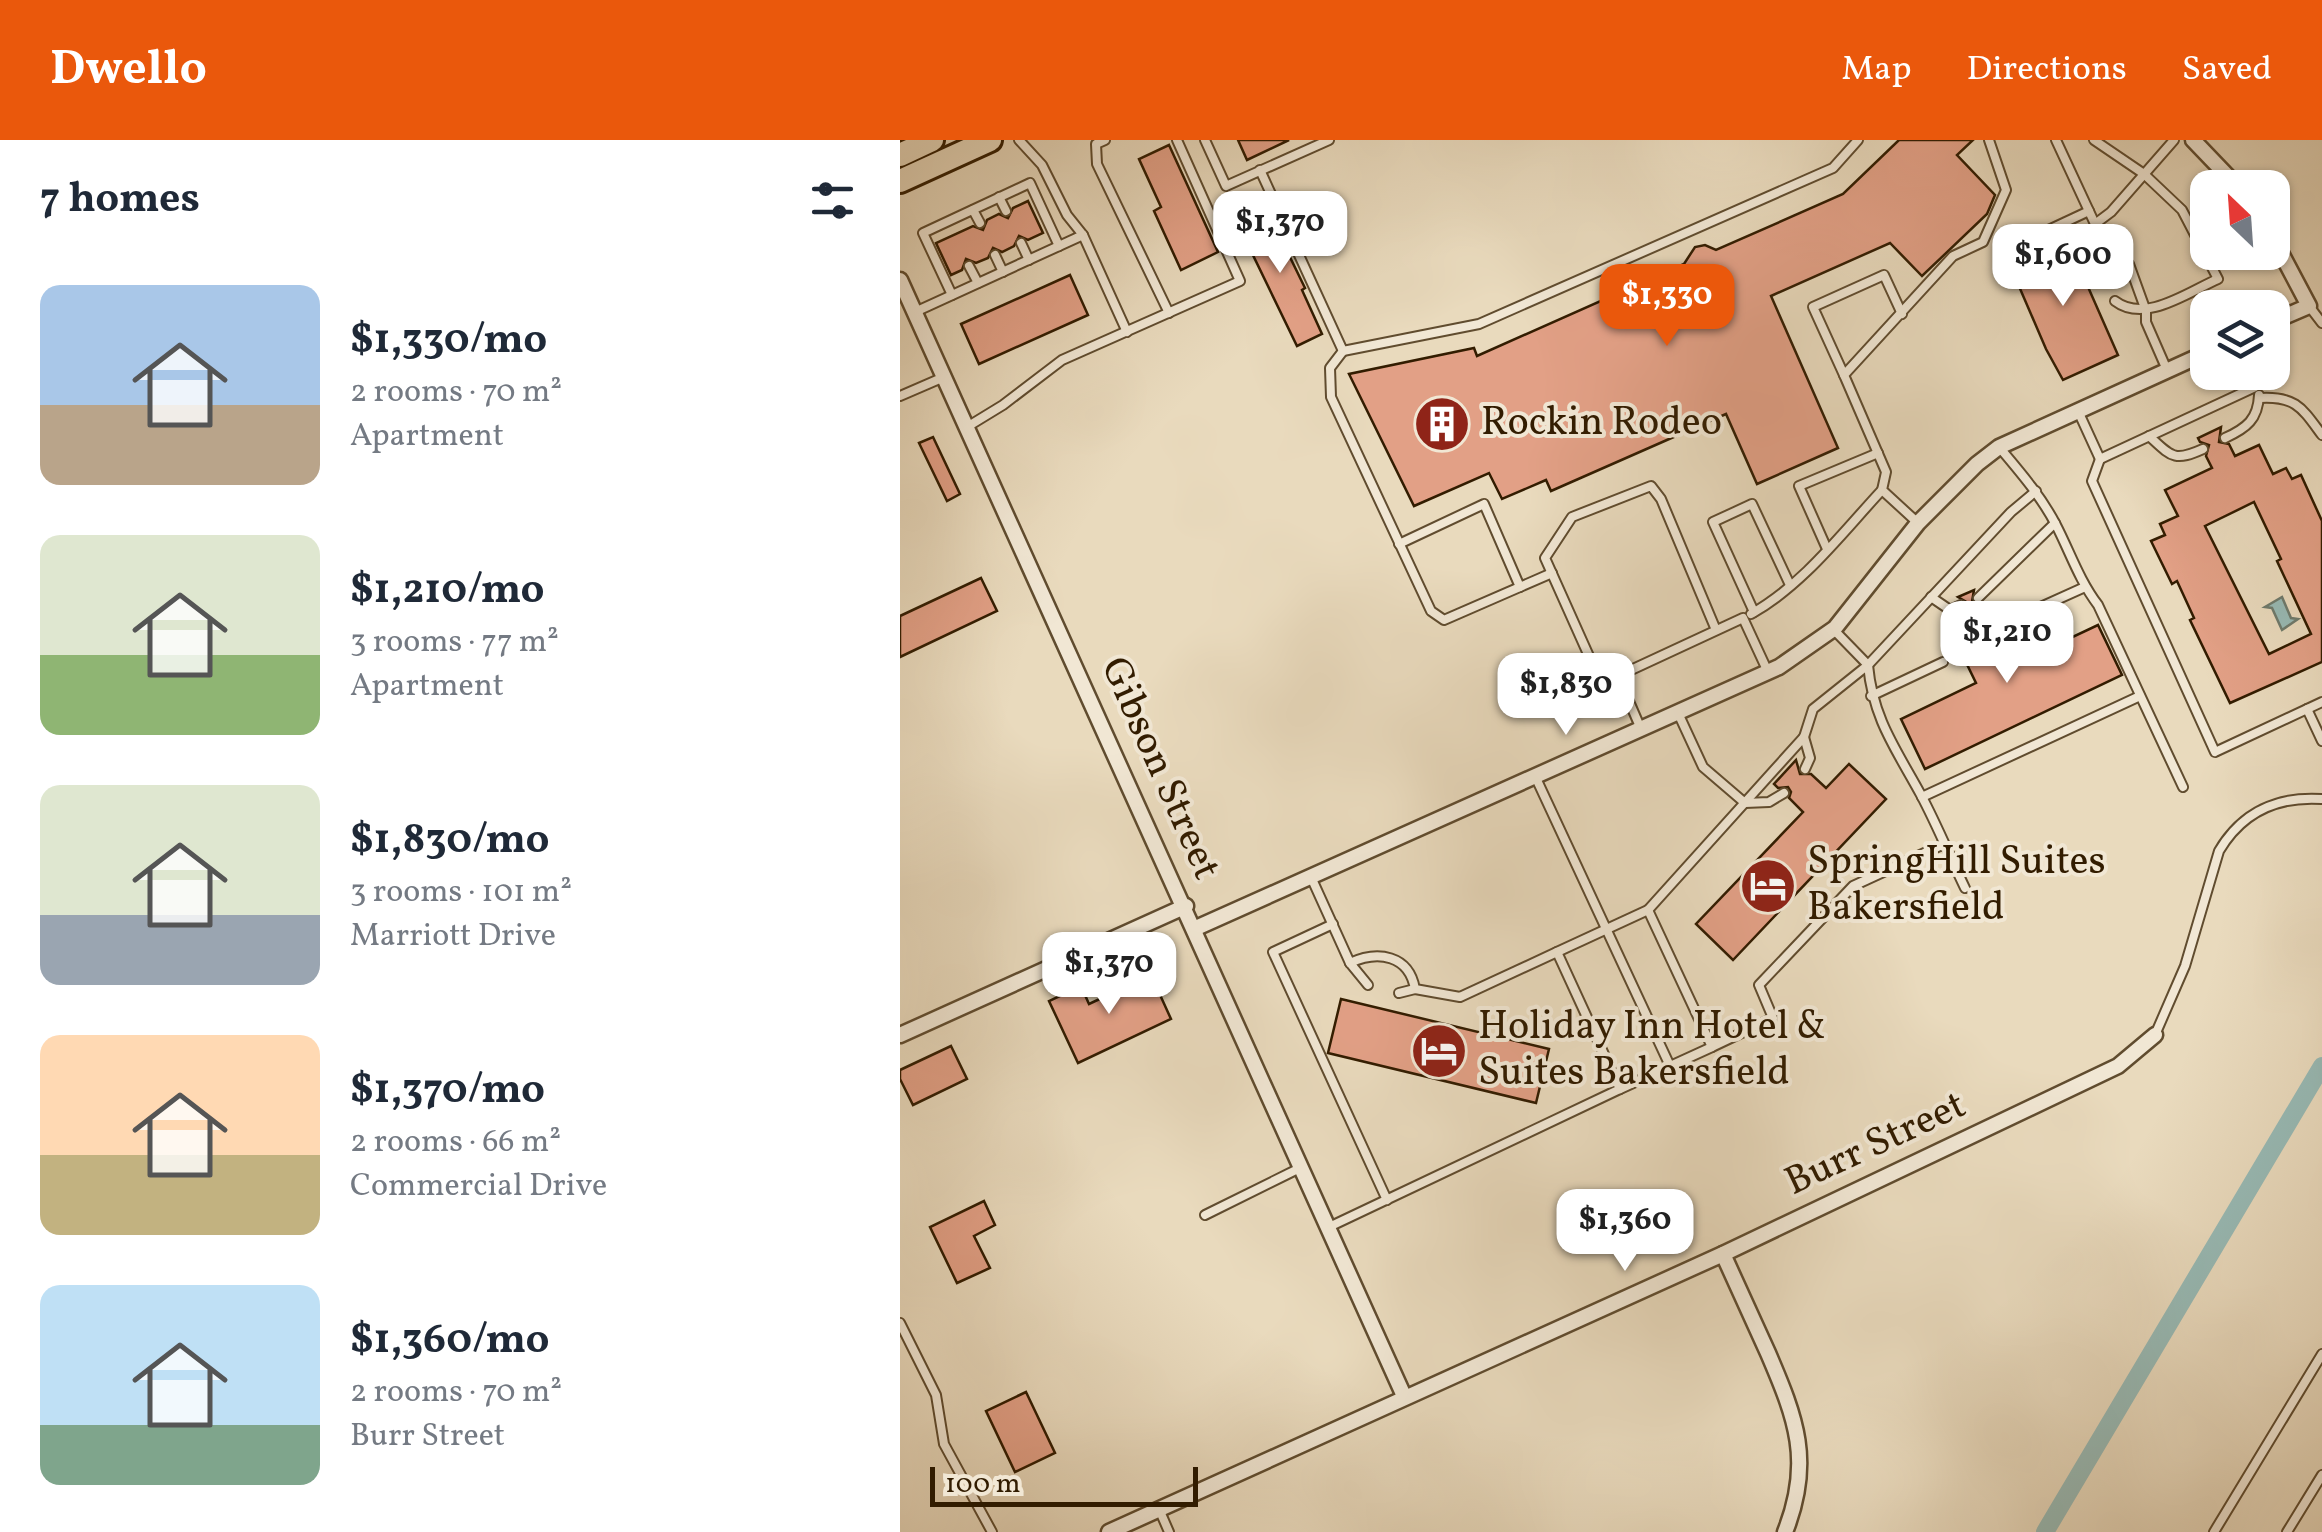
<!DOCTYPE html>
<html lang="en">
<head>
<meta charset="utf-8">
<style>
	body { margin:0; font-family:Vollkorn,serif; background:#f6f6f7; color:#1f2937; height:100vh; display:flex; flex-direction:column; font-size:38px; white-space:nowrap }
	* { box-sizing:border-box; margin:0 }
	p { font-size:32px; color:#747a83 }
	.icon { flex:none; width:55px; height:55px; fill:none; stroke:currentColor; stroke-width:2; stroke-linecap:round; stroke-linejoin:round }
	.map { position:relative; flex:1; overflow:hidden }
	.side { display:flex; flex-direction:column; background:#fff; width:900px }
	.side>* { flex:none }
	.needle { width:65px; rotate:335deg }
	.fabs { position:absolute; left:1290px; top:30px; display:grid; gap:20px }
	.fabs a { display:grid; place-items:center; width:100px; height:100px; border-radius:20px; background:#fff; box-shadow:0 2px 8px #0004; font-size:50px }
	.scale { position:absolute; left:30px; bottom:25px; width:268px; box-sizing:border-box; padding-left:10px; border:5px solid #321c00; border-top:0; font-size:28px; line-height:35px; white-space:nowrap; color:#321c00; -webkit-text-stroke:8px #f1e7d4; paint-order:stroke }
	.price { position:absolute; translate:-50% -85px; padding:0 22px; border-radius:20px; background:#fff; color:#222; font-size:32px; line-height:65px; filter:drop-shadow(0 2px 5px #0008) }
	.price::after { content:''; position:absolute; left:50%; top:60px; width:30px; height:22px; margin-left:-15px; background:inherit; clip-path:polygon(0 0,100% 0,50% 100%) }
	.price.on { background:#ea580c; color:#fff }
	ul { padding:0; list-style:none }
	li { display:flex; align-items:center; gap:30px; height:250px; padding:0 40px }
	li span { display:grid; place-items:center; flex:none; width:280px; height:200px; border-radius:20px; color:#555 }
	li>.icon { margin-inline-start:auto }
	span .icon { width:120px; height:120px; fill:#fffc; stroke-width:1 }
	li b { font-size:42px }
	h2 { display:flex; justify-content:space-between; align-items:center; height:120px; padding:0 40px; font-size:42px }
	header { display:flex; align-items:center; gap:60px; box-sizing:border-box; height:140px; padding:0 50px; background:#ea580c; color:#fff }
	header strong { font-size:48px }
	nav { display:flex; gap:55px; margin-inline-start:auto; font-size:35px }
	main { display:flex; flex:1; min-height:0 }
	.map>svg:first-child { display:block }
	.water { fill:#98bab5; stroke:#6f7b6d; stroke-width:2.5 }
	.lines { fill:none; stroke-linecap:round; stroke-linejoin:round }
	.canal { stroke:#98bab5; stroke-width:18 }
	.building { fill:#e2a086; stroke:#321c00; stroke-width:2.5; fill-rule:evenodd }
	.lane-casing { stroke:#604c2f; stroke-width:12 }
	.street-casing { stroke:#604c2f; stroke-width:19 }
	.primary-casing { stroke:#321c00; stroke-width:28 }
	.lane { stroke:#f1e7d4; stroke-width:8 }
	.street { stroke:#f1e7d4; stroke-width:14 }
	.primary { stroke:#e9dabd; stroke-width:22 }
	.labels { text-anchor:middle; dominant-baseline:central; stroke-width:8; stroke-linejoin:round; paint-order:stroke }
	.poi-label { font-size:40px; fill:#321c00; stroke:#f1e7d4; text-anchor:start }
	.street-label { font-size:40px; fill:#321c00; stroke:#f1e7d4 }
</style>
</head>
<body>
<header>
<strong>Dwello</strong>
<nav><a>Map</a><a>Directions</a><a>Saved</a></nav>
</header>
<main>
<section class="side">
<h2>7 homes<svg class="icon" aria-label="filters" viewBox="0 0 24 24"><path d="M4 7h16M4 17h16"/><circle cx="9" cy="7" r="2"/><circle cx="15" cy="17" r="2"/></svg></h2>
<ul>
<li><span style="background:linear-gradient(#a9c7e8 60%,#b9a48a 0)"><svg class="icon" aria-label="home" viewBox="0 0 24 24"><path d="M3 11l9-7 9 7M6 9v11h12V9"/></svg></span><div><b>$1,330/mo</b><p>2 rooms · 70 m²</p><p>Apartment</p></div></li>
<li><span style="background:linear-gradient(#dfe7d0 60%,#8fb573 0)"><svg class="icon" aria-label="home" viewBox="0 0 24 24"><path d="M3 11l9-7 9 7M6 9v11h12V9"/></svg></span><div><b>$1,210/mo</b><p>3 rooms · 77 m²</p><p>Apartment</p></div></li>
<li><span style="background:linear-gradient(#dfe7d0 65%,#9aa5b1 0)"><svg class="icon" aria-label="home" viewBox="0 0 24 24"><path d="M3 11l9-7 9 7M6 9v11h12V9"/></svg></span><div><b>$1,830/mo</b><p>3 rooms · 101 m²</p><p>Marriott Drive</p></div></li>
<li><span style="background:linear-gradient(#ffd9b3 60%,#c2b280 0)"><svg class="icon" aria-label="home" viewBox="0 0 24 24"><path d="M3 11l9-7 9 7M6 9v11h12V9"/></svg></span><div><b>$1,370/mo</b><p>2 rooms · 66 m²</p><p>Commercial Drive</p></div></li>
<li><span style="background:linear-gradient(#bfe0f5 70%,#7fa58c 0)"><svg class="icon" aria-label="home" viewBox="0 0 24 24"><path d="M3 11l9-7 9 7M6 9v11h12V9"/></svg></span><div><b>$1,360/mo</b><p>2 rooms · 70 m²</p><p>Burr Street</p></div></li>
</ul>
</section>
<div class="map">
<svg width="1422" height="1392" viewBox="0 0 1422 1392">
	<rect width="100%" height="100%" fill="#e9dabd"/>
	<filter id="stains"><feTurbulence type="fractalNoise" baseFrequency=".002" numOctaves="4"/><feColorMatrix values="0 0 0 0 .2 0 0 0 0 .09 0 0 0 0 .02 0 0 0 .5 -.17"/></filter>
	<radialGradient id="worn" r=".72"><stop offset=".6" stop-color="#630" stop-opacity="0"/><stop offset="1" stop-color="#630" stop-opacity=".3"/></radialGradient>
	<polygon class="water" points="1382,457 1391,478 1398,479 1382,490 1372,468 1365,467"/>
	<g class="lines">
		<polyline class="canal" points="1145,1392 1422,926"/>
	</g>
	<g class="building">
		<polygon points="338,0 389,0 347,20"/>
		<polygon points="999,0 1073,0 1057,15 1095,55 1087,74 1022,136 990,103 871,156 938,308 857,344 826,274 651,351 646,340 602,359 589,333 514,366 449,234 574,208 577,216 784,124 795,107 805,105 816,110 943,54"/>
		<polygon points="269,5 318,112 281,130 254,71 261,67 239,19"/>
		<polygon points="128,61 143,93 128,100 119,96 114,106 102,112 93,108 88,118 76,123 66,119 62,130 51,135 36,103 73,86 83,90 87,80 99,74 108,78 113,68"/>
		<polygon points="368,72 405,148 402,150 422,194 397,206 350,109 336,113 331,103 345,97 340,86"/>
		<polygon points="1163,98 1170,106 1218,215 1163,240 1146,209 1109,123"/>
		<polygon points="170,135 188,175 79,224 61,184"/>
		<path d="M 1321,287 L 1319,302 L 1329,304 L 1335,316 L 1359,305 L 1373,334 L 1386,328 L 1392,339 L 1401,335 L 1422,381 L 1422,522 L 1330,563 L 1290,480 L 1294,478 L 1277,441 L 1272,444 L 1251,401 L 1265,395 L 1260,384 L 1278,376 L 1265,350 L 1312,328 L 1306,316 L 1309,305 L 1300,302 L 1298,298 ZM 1354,362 L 1381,419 L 1377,421 L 1411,494 L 1369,514 L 1305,386 Z"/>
		<polygon points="33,297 60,354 47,361 19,303"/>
		<polygon points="81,438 97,471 0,517 0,476"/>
		<polygon points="1074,450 1072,462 1081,465 1089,483 1098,478 1101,484 1109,481 1128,518 1198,485 1222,535 1025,629 1001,579 1076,543 1057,504 1069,499 1066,494 1073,490 1064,472 1068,463 1058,457"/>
		<polygon points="896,620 900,634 911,634 926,648 949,624 986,659 833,820 796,784 903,672 889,658 891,652 888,647 878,648 874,644"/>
		<polygon points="251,835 271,879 178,923 149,861 181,846 189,864"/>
		<polygon points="441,859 649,909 636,963 428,913"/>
		<polygon points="51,906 67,939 13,965 0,939 0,930"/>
		<polygon points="84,1061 95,1085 74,1096 90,1128 57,1143 30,1087"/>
		<polygon points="126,1252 155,1313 115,1332 86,1271"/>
	</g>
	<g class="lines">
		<g class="lane-casing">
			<g id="lane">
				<polyline points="119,0 142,25 167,75 183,95 227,192"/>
				<polyline points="205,0 196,4 197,24 269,173"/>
				<polyline points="305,0 326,46 429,0"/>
				<polyline points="1156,0 1195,84"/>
				<path d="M 1194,0 L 1244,34 L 1282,70 L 1318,139 C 1288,152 1245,184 1215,161"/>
				<polyline points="360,30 443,211 579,184 933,28 958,0"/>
				<polyline points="99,57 106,71"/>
				<polyline points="73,70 80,83"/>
				<polyline points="1129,99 1189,71"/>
				<polyline points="121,103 129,120"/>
				<polyline points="95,115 103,132"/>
				<polyline points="69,126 78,143"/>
				<polyline points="1203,135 1202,124 1207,107"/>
				<polyline points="52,155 23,93 130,43 159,106"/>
				<polyline points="1409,166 1422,183"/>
				<polyline points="15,172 183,95"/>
				<polyline points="443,211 430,228 431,257 531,471 544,480 652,433"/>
				<polyline points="1267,230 1246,182 1246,171 1229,124 1207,107 1195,84 1211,72 1274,0"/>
				<polyline points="944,235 913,167 984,135 1002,174"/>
				<polyline points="0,256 44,237"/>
				<path d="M 1360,258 C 1396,256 1402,268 1422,295"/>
				<polyline points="1178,271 1200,319 1355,247 1349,232"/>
				<polyline points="67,287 103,265 162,220 340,141 277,0"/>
				<path d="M 1249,296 C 1272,317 1274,322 1303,309"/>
				<path d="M 1325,298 C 1347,288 1358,279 1359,255"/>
				<path d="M 1099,307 C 1120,332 1141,356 1156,385 C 1170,412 1179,440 1198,465 L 1283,647"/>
				<polyline points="1200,319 1192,341 1315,612 1422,562"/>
				<polyline points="1018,383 982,350 986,332 944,235 1053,116 1083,102 1106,50 1089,0"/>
				<polyline points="499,404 584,364 620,447"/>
				<polyline points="927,409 899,346 978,313"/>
				<polyline points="1031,457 1050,470 1061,465"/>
				<polyline points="1078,458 1155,383"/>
				<polyline points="854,472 813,382 852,364 890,445"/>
				<path d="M 851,474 C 903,445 942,393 982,350"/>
				<polyline points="1123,475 1185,447"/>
				<polyline points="933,489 968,525 1111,372 1136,351"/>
				<path d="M 968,525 C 973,579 996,609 1021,655 C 1037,685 1050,717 1065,748"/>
				<polyline points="718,536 843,478 868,532"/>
				<polyline points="971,556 1043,522"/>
				<polyline points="1407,569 1422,601"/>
				<polyline points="778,573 803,627 845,663 869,662 884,653"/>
				<polyline points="741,589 718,536 701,543 645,418 672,377 751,346 761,359 816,490"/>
				<polyline points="904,597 910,618 905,629"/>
				<polyline points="635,636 770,926"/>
				<polyline points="1022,657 1240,556"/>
				<path d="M 411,737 L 450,823 C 478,810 509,815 515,849 L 560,857 L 657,812 L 720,949 L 429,1087"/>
				<polyline points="748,770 904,597 913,569 968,525"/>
				<polyline points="433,784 373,812 487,1060"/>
				<polyline points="657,812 748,770 812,907 873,878 859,845 953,746 1044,704"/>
				<polyline points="450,823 468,845"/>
				<polyline points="499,853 515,849"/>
				<path d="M 1255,895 L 1285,826 L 1319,711 C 1342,672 1378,656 1422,659"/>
				<polyline points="720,949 812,907"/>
				<polyline points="305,1075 402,1027"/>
				<polyline points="0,1183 36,1255 44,1304 92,1392"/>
				<polyline points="259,1369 269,1392"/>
				<polyline points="1314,1392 1422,1214"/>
				<polyline points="1387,1392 1422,1335"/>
			</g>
		</g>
		<g class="street-casing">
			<g id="street">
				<polyline points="1293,0 1339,48"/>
				<polyline points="1372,96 1409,166 1372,182"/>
				<polyline points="0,140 504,1256"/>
				<polyline points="296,788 879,527 935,488 1018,383 1077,324 1099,307 1308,212"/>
				<polyline points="0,895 286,766"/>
				<path d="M 823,1114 C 838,1147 853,1180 868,1213 C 896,1278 913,1322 885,1392"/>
				<polyline points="209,1392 823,1114 1218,926 1255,895"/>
			</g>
		</g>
		<g class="primary-casing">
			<g id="primary">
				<polyline points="0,15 32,0"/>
				<polyline points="0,41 90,0"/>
			</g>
		</g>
		<use href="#lane" class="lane"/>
		<use href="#street" class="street"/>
		<use href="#primary" class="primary"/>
	</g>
	<defs>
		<g id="building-disc" transform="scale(2.875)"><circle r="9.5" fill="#8f2418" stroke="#f1e7d4"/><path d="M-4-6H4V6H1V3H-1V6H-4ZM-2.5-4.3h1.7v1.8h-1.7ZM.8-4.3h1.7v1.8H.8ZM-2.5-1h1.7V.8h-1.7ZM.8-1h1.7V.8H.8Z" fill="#fff"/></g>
		<g id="hotel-disc" transform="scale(2.875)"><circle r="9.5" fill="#8f2418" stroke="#f1e7d4"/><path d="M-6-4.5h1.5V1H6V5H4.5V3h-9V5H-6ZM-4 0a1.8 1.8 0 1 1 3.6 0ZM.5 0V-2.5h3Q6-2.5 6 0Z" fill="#fff"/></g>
	</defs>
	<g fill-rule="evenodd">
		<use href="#building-disc" x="542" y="284"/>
		<use href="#hotel-disc" x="868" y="746"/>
		<use href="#hotel-disc" x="539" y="911"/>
	</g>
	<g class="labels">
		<g class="poi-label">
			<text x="581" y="284">Rockin Rodeo</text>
			<text x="907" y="723">SpringHill Suites<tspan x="907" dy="46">Bakersfield</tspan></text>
			<text x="578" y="888">Holiday Inn Hotel &amp;<tspan x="578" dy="46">Suites Bakersfield</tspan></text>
		</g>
		<g class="street-label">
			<text transform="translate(259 629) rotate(66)">Gibson Street</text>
			<text transform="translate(976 1005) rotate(-25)">Burr Street</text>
		</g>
	</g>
	<rect width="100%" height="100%" filter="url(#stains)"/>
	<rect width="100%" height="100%" fill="url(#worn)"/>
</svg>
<div class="fabs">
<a><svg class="needle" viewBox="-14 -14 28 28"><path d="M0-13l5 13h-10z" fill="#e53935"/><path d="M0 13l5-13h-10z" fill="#747a83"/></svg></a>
<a><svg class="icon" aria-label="layers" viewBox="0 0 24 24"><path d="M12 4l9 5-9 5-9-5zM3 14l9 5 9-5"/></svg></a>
</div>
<div class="scale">100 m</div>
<b class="price" style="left:380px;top:136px">$1,370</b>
<b class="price" style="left:1163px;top:169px">$1,600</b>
<b class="price on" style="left:767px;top:209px">$1,330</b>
<b class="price" style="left:1107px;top:546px">$1,210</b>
<b class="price" style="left:666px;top:598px">$1,830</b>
<b class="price" style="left:209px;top:877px">$1,370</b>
<b class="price" style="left:725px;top:1134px">$1,360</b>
</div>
</main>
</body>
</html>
